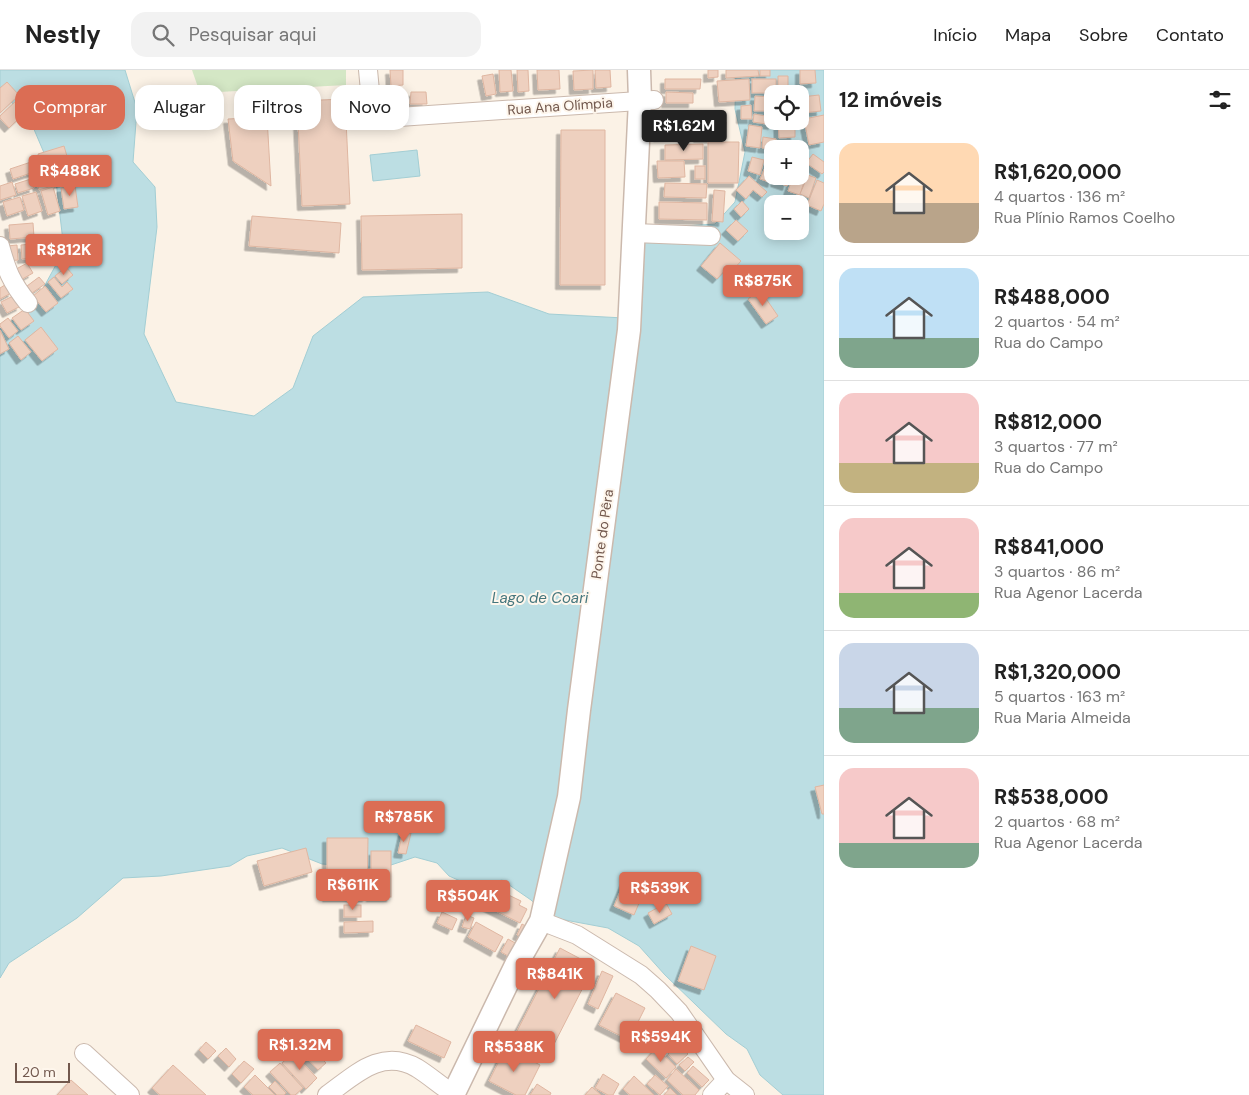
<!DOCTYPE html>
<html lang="pt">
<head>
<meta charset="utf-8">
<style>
	body { margin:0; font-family:"DM Sans",sans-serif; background:#f2f2f2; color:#222; height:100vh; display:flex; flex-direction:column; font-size:19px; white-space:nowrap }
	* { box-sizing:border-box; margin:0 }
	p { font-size:16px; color:#767676 }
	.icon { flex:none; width:28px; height:28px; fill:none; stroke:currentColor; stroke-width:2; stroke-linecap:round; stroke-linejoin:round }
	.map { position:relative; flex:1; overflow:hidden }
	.side { display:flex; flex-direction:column; background:#fff; width:425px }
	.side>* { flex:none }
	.hud { position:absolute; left:15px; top:15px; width:475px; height:45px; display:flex; gap:10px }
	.fabs { position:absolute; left:764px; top:15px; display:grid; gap:10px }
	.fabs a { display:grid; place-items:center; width:45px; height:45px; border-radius:10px; background:#fff; box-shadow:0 2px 12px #0003; font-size:25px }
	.scale { position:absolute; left:15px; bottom:12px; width:55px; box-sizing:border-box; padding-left:5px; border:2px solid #72584d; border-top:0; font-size:14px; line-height:18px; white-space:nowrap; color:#72584d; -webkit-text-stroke:4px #fef6ec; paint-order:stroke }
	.price { position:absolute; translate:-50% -42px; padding:0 11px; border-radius:5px; background:#db6d54; color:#fff; font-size:16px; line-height:32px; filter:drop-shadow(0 1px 2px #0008) }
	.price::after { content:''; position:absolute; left:50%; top:30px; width:15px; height:11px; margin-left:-8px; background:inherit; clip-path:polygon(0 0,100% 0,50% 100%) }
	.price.active { background:#222; color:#fff }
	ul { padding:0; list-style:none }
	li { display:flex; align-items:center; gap:15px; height:125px; padding:0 15px }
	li+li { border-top:1px solid #e0e0e0 }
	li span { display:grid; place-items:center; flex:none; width:140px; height:100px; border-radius:15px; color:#555 }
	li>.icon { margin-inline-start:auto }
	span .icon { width:60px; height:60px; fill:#fffc; stroke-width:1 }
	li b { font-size:21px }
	h2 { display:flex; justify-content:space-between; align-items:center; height:60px; padding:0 15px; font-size:21px }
	.chip { padding:0 18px; border-radius:15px; background:#fff; box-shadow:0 2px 12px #0003; font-size:18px; line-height:45px }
	.chip.active { background:#db6d54; color:#fff }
	header { display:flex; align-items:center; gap:30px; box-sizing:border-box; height:70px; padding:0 25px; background:#fff; border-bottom:1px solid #e0e0e0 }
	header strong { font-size:24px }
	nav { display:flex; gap:28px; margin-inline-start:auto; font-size:18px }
	.search { width:350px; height:45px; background:#f2f2f2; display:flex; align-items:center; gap:12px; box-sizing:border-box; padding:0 18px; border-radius:15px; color:#767676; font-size:19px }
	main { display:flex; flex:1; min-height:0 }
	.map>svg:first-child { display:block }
	.green { fill:#d4e7c5 }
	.water { fill:#bcdee3; stroke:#a3ced4; fill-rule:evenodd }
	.building { fill:#eed0bf; stroke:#dfb6a1; filter:url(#shadow) }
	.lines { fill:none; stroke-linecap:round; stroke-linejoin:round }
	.minor-casing { stroke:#cbb9ad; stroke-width:20 }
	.tertiary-casing { stroke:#cbb9ad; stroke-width:25 }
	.minor { stroke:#fff; stroke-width:18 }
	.tertiary { stroke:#fff; stroke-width:22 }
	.labels { text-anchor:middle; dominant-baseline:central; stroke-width:4; stroke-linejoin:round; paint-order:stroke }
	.street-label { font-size:14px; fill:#72584d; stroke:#fef6ec }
	.water-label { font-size:15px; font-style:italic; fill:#45767d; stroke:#fef6ec }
</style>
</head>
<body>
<header>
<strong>Nestly</strong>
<div class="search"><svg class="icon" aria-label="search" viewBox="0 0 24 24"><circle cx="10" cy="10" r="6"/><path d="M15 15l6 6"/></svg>Pesquisar aqui</div>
<nav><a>Início</a><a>Mapa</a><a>Sobre</a><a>Contato</a></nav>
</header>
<main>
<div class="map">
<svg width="824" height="1025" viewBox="0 0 824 1025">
	<defs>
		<filter id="shadow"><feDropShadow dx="-4.5" dy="4.5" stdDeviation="0" flood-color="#0004"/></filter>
	</defs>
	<rect width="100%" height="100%" fill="#fbf2e6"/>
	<polygon class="green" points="192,0 346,0 346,15 200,23"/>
	<g class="water">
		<path d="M 0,0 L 125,0 L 137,39 L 133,92 L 155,117 L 157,157 L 144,264 L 176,332 L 254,346 L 293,318 L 313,266 L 363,227 L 488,222 L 549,244 L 624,248 L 627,185 L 654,158 L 715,154 L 735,132 L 745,82 L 735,39 L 736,0 L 824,0 L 824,1025 L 783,1025 L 760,1005 L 747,979 L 726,964 L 665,905 L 639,876 L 608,858 L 549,847 L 531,830 L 502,810 L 474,817 L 449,806 L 437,793 L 415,787 L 382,798 L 322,794 L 282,778 L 247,786 L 230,796 L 161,806 L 123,808 L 77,848 L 9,893 L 0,908 L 0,259 L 33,237 L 64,180 L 56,111 L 33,57 L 0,19 ZM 772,24 L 800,24 L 800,51 L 772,51 ZM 772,79 L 800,79 L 800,106 L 772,106 ZM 772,134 L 800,134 L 800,161 L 772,161 Z"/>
		<polygon points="417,80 420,106 373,111 370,85"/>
	</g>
	<g class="building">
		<polygon points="390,0 403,0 403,15 391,16"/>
		<polygon points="499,0 511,0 513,21 500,22"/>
		<polygon points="517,0 528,0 529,21 518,22"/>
		<polygon points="537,0 559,0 560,19 538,20"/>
		<polygon points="593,0 593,19 574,20 573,1"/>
		<polygon points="595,0 610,0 611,17 596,18"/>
		<polygon points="708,0 718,0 718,7 708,8"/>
		<polygon points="726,0 758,0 759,6 726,8"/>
		<rect x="760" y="0" width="10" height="6"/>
		<polygon points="800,0 815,0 816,13 800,14"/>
		<polygon points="493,4 496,24 486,26 482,6"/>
		<polygon points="778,6 788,6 788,22 778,23"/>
		<polygon points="665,9 701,9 700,19 665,19"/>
		<polygon points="749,9 750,30 719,32 717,11"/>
		<rect x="752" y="9" width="24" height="14"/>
		<polygon points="7,12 19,25 0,43 0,18"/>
		<polygon points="411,22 426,22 427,34 410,34"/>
		<polygon points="666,22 693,23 693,33 666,33"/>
		<polygon points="819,25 821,41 803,43 801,27"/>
		<polygon points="755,26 772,27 772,41 754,41"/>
		<polygon points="20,27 30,38 9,58 0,48 0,46"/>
		<polygon points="345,29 350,134 302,136 297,31"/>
		<polygon points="751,35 752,49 741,49 741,36"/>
		<polygon points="754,44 772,47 773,55 753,52"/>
		<polygon points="824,45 824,72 809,75 804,49"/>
		<polygon points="267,47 271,116 233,91 228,49"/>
		<polygon points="693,47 693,66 658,67 657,49"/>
		<polygon points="778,51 795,51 795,67 779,68"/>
		<polygon points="699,52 726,52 725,68 698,68"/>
		<polygon points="749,55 762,57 760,78 746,76"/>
		<polygon points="561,60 605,60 605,215 560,215"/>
		<polygon points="763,67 776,69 775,79 762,78"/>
		<polygon points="708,72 739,72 738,113 708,113"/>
		<polygon points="703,74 703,89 665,90 665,75"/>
		<polygon points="64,76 69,93 43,101 38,84"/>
		<polygon points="813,84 824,92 824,102 822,104 806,93"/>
		<polygon points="752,87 764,90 760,105 748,101"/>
		<polygon points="769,88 772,89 772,106 774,106 772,113 760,109"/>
		<polygon points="657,91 684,91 685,107 658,108"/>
		<polygon points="31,92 34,102 13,109 10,99"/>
		<rect x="695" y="96" width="10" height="13"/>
		<polygon points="61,100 65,112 39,120 35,108"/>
		<polygon points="800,100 807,102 800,125 788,121 793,106 800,106"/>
		<polygon points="808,105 816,108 809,128 800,124"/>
		<polygon points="749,106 767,122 762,127 753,120 746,129 736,120"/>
		<polygon points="776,106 790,106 787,116 775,112"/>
		<polygon points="31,109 34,118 18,123 15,114"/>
		<polygon points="817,110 824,113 824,134 821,141 807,135"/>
		<polygon points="12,112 16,125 0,130 0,116"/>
		<polygon points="665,113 707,114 706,128 664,127"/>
		<polygon points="75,116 78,137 64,139 61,118"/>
		<polygon points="53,117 60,141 48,145 41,121"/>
		<polygon points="714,120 725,121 723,152 712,151"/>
		<polygon points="36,122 42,141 28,146 22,126"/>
		<polygon points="20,127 24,140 7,146 3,132"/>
		<polygon points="742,131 749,139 741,147 734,139"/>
		<polygon points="659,132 707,133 707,150 659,149"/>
		<polygon points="462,144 462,198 362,200 361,146"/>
		<polygon points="252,146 341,153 339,183 249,176"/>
		<polygon points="736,150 748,161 738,171 726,160"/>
		<polygon points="33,153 34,167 10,169 9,155"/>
		<polygon points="42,173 43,187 22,189 21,175"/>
		<polygon points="720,173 741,191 733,200 729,196 717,209 701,196"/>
		<polygon points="17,175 18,190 8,191 7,176"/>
		<polygon points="27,193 33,203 17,212 11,202"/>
		<polygon points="66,197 73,205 62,214 55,206"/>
		<polygon points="39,207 45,214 32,223 27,216"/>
		<polygon points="54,207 62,217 67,212 73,219 61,228 48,212"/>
		<polygon points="8,213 13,222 0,229 0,218"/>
		<polygon points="45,216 58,233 46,242 33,226"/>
		<polygon points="760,220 778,246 766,254 748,229"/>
		<polygon points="15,225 21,236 7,243 1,232"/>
		<polygon points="25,239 34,251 21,260 12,248"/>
		<polygon points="8,248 18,261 9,268 0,256 0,254"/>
		<polygon points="41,257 58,279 42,291 25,270"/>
		<polygon points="0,260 9,279 0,284"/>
		<polygon points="18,266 31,282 21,290 9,273"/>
		<polygon points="824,715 824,744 822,744 815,717"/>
		<polygon points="403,761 411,763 406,784 398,783"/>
		<polygon points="327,768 368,768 367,827 327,827"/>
		<polygon points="306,778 312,802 264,816 257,791"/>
		<rect x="371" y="781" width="20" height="46"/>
		<polygon points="628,803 648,812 634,845 614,836"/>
		<polygon points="494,818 521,831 519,835 527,839 520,853 486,836"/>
		<polygon points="464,819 477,823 475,831 461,827"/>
		<polygon points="666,833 672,844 654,854 648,843"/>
		<rect x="344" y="835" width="17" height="12"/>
		<polygon points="442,842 457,849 452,860 437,853"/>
		<polygon points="466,845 474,848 470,859 462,857"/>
		<polygon points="373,851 373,862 344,863 344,852"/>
		<polygon points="476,852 503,867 495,882 468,867"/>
		<polygon points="522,854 531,859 526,869 517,865"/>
		<polygon points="508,869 517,874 510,887 501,882"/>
		<polygon points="691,876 716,886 704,920 678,911"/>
		<polygon points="560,878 594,896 550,982 515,965"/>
		<polygon points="602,901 613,906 598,939 588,934"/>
		<polygon points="616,923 645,938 629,970 599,955"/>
		<polygon points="416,955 451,972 444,988 408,971"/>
		<polygon points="669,958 680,969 668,981 657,970"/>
		<polygon points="206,972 216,981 208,989 199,980"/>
		<polygon points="678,974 688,984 677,994 668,984"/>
		<polygon points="309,975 326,993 318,1000 301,982"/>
		<polygon points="506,977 540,995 525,1025 516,1025 489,1011"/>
		<polygon points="226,978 236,989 229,997 218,986"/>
		<polygon points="656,978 676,997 666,1008 646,989"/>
		<polygon points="293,983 317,1008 306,1019 282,993"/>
		<polygon points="688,987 694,992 685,1001 679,995"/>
		<polygon points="244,991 254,999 241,1013 232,1004"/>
		<polygon points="280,993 303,1018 295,1025 291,1025 270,1002"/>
		<polygon points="173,995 206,1025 160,1025 152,1018"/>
		<polygon points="693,996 709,1010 702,1017 687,1003"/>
		<polygon points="676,999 699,1020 695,1025 683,1025 667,1010"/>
		<polygon points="603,1004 619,1014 613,1025 608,1025 595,1018"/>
		<polygon points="255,1005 275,1025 253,1025 244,1017"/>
		<polygon points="655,1005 668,1016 660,1025 647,1014"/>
		<polygon points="634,1006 654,1025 630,1025 623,1019"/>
		<polygon points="71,1010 88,1025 57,1025"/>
		<polygon points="275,1011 286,1023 284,1025 277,1025 269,1017"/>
		<polygon points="537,1014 551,1023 550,1025 530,1025"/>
		<polygon points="592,1017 601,1025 585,1025"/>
		<polygon points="670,1018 677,1025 664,1025"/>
	</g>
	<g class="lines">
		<g class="minor-casing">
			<g id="minor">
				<polyline points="368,0 372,42 376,46 384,48 654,30"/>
				<polyline points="634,163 711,166"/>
				<path d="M 0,176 C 7,201 11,212 28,233"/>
				<polyline points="541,851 577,865 641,905 658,920 679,942 726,1010 745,1025"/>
				<polyline points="84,983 130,1025"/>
				<path d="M 327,1025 C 354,1006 381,977 417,998 C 430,1006 442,1017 455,1025"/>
				<polyline points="712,1025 726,1010"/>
			</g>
		</g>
		<g class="tertiary-casing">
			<polyline id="tertiary" points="453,1025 516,895 541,851 569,727 579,640 629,260 640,30 639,0"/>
		</g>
		<use href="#minor" class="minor"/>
		<use href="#tertiary" class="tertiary"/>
	</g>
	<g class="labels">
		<g class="street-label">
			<text transform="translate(560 36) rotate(-4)">Rua Ana Olímpia</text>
			<text transform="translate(602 464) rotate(-82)">Ponte do Pêra</text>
		</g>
		<g class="water-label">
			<text x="540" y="528">Lago de Coari</text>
		</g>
	</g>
</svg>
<div class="fabs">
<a><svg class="icon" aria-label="locate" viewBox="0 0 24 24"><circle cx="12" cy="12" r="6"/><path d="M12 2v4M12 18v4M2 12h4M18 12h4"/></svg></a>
<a>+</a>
<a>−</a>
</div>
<div class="scale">20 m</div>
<b class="price active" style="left:684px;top:82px">R$1.62M</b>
<b class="price" style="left:70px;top:127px">R$488K</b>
<b class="price" style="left:64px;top:206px">R$812K</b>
<b class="price" style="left:763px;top:237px">R$875K</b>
<b class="price" style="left:404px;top:773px">R$785K</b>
<b class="price" style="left:353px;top:841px">R$611K</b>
<b class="price" style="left:660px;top:844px">R$539K</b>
<b class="price" style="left:468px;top:852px">R$504K</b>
<b class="price" style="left:555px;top:930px">R$841K</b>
<b class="price" style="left:661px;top:993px">R$594K</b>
<b class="price" style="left:300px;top:1001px">R$1.32M</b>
<b class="price" style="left:514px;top:1003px">R$538K</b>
<div class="hud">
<a class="chip active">Comprar</a>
<a class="chip">Alugar</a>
<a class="chip">Filtros</a>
<a class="chip">Novo</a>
</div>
</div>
<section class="side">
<h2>12 imóveis<svg class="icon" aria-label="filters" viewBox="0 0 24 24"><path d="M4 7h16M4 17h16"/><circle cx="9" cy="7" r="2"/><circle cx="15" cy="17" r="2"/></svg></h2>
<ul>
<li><span style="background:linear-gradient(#ffd9b3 60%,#b9a48a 0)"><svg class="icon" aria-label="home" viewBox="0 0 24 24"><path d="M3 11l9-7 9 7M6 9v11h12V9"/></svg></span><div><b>R$1,620,000</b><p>4 quartos · 136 m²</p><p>Rua Plínio Ramos Coelho</p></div></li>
<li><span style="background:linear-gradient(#bfe0f5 70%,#7fa58c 0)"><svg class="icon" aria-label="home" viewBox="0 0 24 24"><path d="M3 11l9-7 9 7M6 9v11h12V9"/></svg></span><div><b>R$488,000</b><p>2 quartos · 54 m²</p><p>Rua do Campo</p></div></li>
<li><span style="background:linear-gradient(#f6c9c9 70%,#c2b280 0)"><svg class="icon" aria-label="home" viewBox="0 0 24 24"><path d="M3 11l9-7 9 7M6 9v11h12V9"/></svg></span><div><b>R$812,000</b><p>3 quartos · 77 m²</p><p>Rua do Campo</p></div></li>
<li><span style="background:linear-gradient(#f6c9c9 75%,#8fb573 0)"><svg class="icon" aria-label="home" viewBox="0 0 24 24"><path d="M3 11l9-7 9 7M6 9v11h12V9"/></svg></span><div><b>R$841,000</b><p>3 quartos · 86 m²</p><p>Rua Agenor Lacerda</p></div></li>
<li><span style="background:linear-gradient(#c9d6e8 65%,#7fa58c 0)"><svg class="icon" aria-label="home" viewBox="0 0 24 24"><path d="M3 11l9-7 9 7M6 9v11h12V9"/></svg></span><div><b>R$1,320,000</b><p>5 quartos · 163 m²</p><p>Rua Maria Almeida</p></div></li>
<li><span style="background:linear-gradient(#f6c9c9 75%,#7fa58c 0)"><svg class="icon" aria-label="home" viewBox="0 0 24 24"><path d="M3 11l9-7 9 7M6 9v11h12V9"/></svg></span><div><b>R$538,000</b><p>2 quartos · 68 m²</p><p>Rua Agenor Lacerda</p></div></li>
</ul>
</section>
</main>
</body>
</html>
